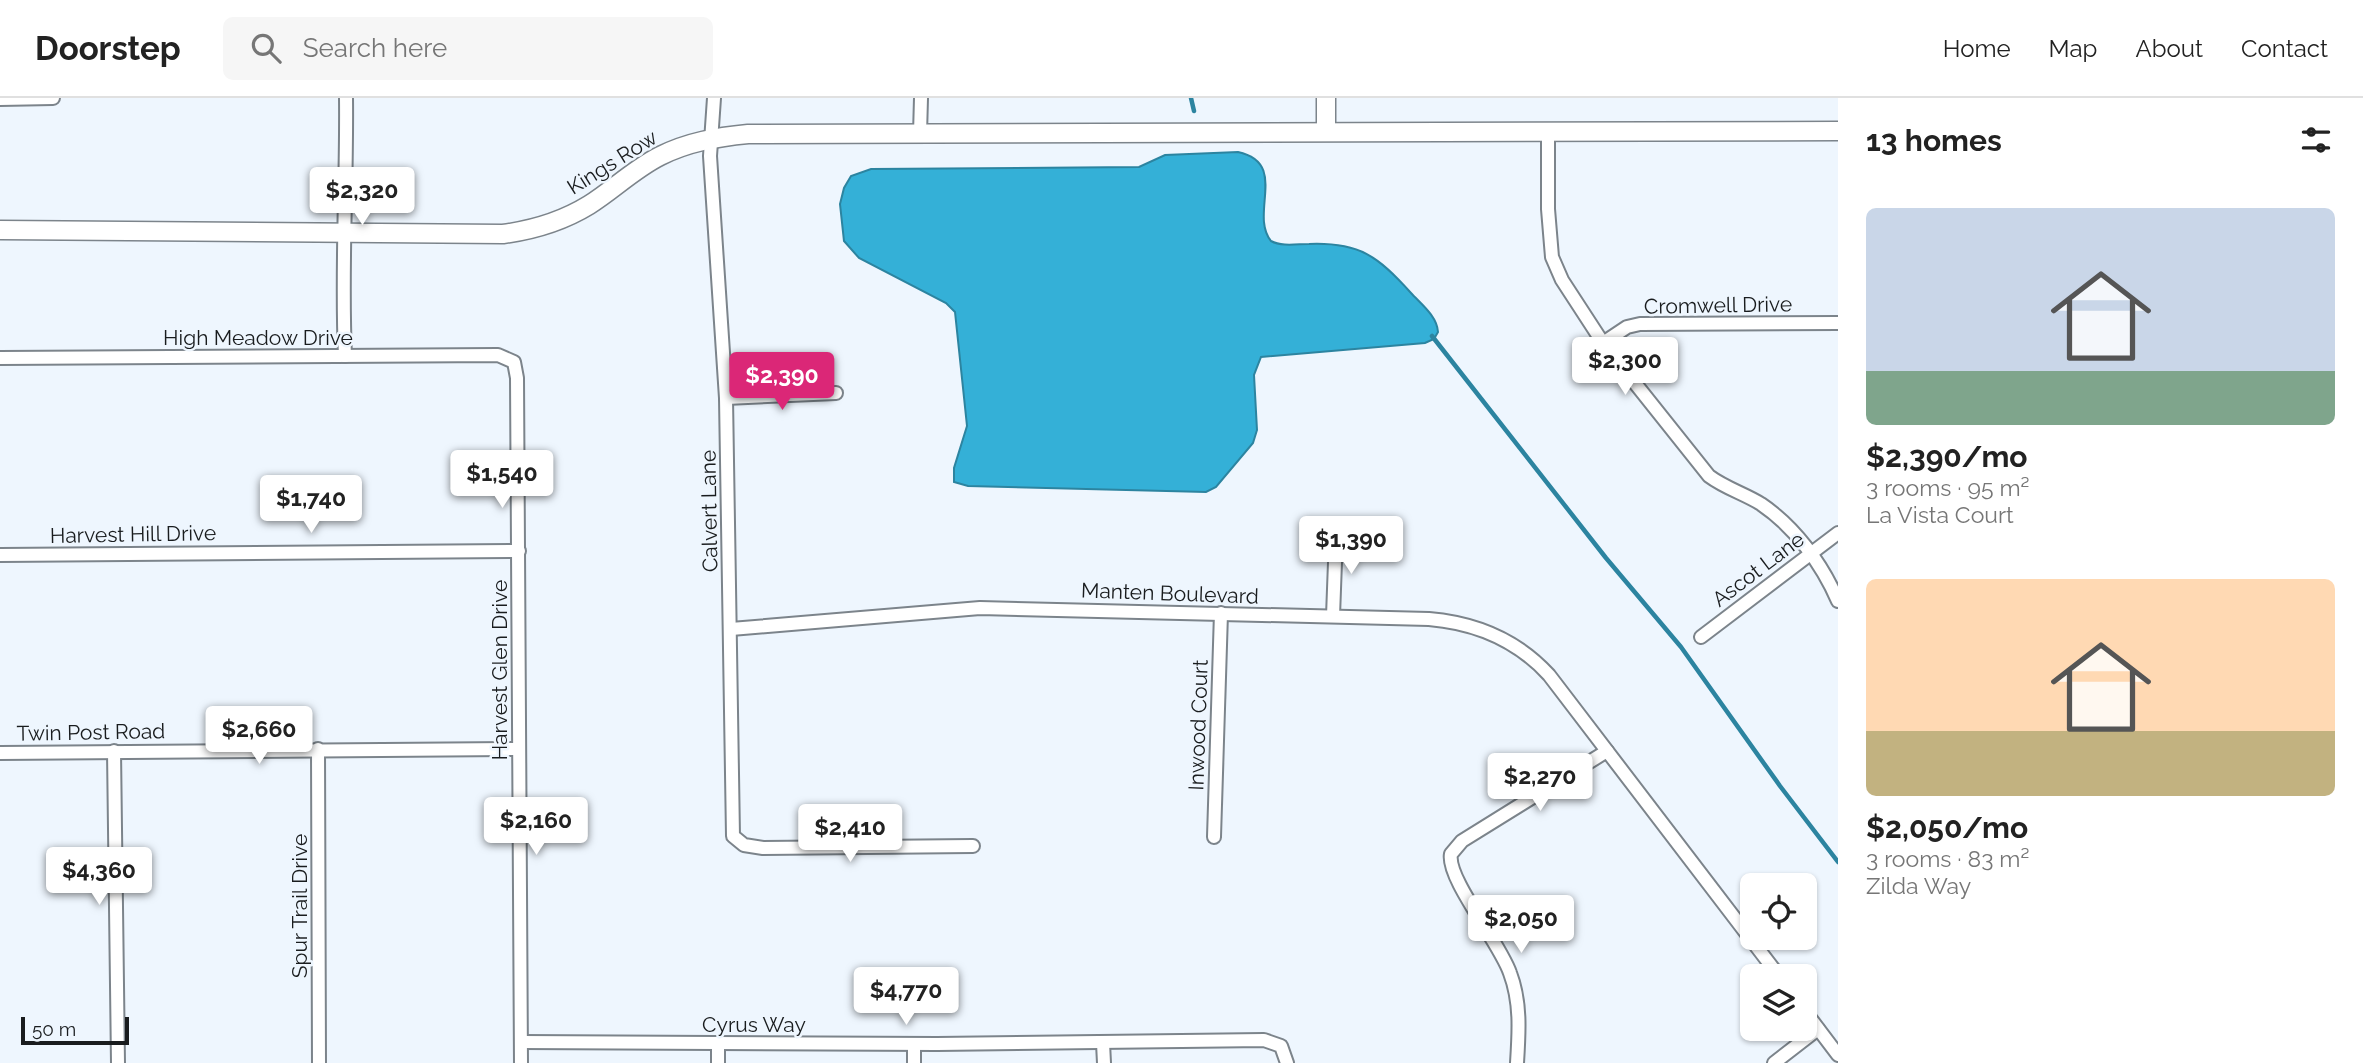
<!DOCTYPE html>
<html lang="en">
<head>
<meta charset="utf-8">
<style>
	body { margin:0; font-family:Raleway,sans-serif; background:#f6f6f6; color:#222; height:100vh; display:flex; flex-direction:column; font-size:26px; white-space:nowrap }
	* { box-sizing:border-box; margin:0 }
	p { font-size:23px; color:#767676 }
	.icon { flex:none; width:38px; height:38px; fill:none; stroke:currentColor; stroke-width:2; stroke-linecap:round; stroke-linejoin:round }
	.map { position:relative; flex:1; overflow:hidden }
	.sheet { display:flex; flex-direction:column; background:#fff; width:525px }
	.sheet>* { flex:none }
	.fabs { position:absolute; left:1740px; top:775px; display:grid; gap:14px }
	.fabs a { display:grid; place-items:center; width:77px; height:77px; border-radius:10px; background:#fff; box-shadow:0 2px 5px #0004; font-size:35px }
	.scale { position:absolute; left:21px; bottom:18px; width:108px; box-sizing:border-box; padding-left:7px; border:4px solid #191c1e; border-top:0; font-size:19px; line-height:24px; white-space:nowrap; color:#191c1e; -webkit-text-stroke:5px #eef6fe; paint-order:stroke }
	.price { position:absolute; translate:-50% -60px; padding:0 16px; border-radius:7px; background:#fff; color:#222; font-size:23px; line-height:46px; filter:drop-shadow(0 2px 4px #0008) }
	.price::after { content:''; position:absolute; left:50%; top:42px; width:21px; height:16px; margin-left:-10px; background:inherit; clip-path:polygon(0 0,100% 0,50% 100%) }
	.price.active { background:#db2777; color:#fff }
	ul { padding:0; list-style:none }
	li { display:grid; align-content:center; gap:14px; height:371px; padding:0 28px }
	li span { display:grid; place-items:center; height:217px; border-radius:10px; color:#555 }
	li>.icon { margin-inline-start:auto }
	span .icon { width:126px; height:126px; fill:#fffc; stroke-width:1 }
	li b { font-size:30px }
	h2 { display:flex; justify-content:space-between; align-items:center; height:84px; padding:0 28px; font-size:30px }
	header { display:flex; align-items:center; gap:42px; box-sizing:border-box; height:98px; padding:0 35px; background:#fff; border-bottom:2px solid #e0e0e0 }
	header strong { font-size:33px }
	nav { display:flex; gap:38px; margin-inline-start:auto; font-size:24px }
	.search { width:490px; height:63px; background:#f6f6f6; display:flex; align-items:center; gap:18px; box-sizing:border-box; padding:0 24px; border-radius:10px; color:#767676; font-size:26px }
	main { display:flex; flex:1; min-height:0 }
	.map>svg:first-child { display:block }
	.water { fill:#34b0d7; stroke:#2c84a0; stroke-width:2 }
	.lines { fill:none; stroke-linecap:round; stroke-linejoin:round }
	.stream { stroke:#2c84a0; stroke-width:4.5 }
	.street-casing { stroke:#7c848b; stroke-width:16 }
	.secondary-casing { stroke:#7c848b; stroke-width:21 }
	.street { stroke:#fff; stroke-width:12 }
	.secondary { stroke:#fff; stroke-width:18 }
	.labels { text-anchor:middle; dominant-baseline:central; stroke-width:5; stroke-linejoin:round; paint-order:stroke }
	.street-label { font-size:21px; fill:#191c1e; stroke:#eef6fe }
</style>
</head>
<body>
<header>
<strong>Doorstep</strong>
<div class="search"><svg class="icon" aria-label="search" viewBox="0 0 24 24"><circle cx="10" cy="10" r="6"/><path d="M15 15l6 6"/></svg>Search here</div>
<nav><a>Home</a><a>Map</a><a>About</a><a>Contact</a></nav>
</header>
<main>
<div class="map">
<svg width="1838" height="965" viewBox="0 0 1838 965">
	<rect width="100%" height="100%" fill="#eef6fe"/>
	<path class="water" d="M 1238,54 C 1289,65 1249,116 1271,143 C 1282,149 1297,146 1309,146 C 1359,144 1378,158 1411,195 C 1421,206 1437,218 1438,234 L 1434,241 L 1425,245 L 1261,259 L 1254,277 L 1257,332 L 1253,345 L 1216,389 L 1206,394 L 968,388 L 954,384 L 954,370 L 967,328 L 955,214 L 946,205 L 859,160 L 844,143 L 840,106 L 844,90 L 851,78 L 871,71 L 1139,69 L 1165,57 Z"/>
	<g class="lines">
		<g class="stream">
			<polyline points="1191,0 1194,13"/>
			<polyline points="1432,238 1606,460 1681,549 1780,688 1838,764"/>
		</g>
		<g class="street-casing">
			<g id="street">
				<polyline points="714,0 710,58 726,300 733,738 744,747 763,750 973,748"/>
				<polyline points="0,1 53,0"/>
				<path d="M 1548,32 L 1548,111 L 1552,159 L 1562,182 L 1603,245 L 1709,378 C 1725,390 1745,396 1761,406 C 1795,429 1822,466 1838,503"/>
				<polyline points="920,36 921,0"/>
				<polyline points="1603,245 1627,229 1640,226 1838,225"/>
				<path d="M 345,258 C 341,171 347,86 346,0"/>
				<polyline points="0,260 498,257 514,264 517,280 521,965"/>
				<polyline points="726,300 836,295"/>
				<polyline points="0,457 519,453"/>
				<polyline points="1333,518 1336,437"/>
				<path d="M 731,531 L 980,510 L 1429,521 C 1476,525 1517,542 1549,577 L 1779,878"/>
				<polyline points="1701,539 1838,435"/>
				<polyline points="318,651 319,965"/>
				<polyline points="114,653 118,965"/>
				<polyline points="0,655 518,651"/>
				<polyline points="1214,739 1221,515"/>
				<polyline points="1804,912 1838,957"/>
				<polyline points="521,944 937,946 1264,942 1281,948 1287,965"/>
				<polyline points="718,945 718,965"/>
				<polyline points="1103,945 1104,965"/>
				<polyline points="914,946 914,965"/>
				<path d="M 1517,965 C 1519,934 1521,904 1510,875 C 1500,845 1446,780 1451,756 L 1462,743 L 1607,653"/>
				<polyline points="1774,965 1818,931"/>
			</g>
		</g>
		<g class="secondary-casing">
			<g id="secondary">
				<polyline points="1326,0 1326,33"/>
				<path d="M 0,132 L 503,136 C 533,132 563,123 589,107 C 613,92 634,71 660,58 C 688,44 717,39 748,36 L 1838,33"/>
			</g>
		</g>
		<use href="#street" class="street"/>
		<use href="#secondary" class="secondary"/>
	</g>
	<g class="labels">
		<g class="street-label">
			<text transform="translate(612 64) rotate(-32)">Kings Row</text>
			<text transform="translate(1718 207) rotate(-1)">Cromwell Drive</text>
			<text x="258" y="239">High Meadow Drive</text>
			<text transform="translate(709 413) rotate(-91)">Calvert Lane</text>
			<text transform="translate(133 436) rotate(-1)">Harvest Hill Drive</text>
			<text transform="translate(1758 471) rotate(-37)">Ascot Lane</text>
			<text transform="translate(1170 495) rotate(2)">Manten Boulevard</text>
			<text transform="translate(499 572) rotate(-90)">Harvest Glen Drive</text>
			<text transform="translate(1198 627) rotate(-88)">Inwood Court</text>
			<text transform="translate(91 634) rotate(-1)">Twin Post Road</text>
			<text transform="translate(299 808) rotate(-90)">Spur Trail Drive</text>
			<text x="754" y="926">Cyrus Way</text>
		</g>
	</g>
</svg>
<div class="fabs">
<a><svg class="icon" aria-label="locate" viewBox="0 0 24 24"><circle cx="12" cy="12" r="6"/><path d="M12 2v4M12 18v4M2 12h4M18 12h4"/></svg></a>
<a><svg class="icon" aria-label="layers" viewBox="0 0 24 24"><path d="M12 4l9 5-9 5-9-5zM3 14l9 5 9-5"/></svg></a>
</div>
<div class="scale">50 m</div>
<b class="price" style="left:362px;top:129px">$2,320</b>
<b class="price" style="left:1625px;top:299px">$2,300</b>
<b class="price active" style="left:782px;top:314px">$2,390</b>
<b class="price" style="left:502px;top:412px">$1,540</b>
<b class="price" style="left:311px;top:437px">$1,740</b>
<b class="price" style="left:1351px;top:478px">$1,390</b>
<b class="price" style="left:259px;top:668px">$2,660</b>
<b class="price" style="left:1540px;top:715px">$2,270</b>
<b class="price" style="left:536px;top:759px">$2,160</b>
<b class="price" style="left:850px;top:766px">$2,410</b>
<b class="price" style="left:99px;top:809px">$4,360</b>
<b class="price" style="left:1521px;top:857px">$2,050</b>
<b class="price" style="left:906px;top:929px">$4,770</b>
</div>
<section class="sheet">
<h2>13 homes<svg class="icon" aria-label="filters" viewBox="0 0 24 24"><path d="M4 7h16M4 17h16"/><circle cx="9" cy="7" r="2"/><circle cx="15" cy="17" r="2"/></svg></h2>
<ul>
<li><span style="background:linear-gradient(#c9d6e8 75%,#7fa58c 0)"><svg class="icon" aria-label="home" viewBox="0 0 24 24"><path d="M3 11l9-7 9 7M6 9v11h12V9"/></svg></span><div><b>$2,390/mo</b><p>3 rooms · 95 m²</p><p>La Vista Court</p></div></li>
<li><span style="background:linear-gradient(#ffd9b3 70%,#c2b280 0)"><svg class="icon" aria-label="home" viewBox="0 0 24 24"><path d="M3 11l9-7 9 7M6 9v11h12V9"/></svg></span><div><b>$2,050/mo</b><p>3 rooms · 83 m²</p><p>Zilda Way</p></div></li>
</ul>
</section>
</main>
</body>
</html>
